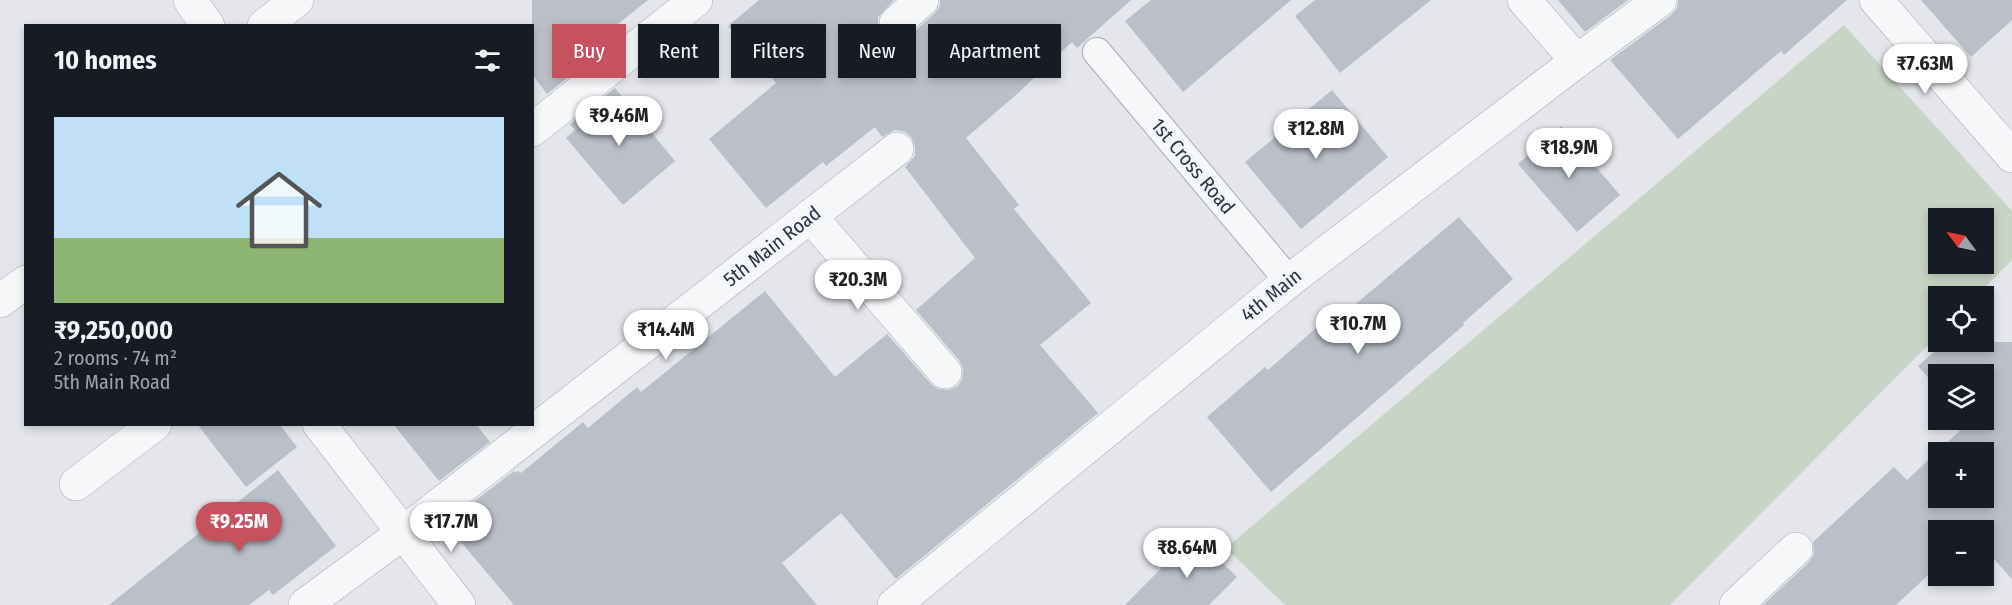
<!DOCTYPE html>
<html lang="en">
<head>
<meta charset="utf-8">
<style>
	body { margin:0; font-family:"Fira Sans Condensed",sans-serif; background:#242831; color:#f1f3f6; height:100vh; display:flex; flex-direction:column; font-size:22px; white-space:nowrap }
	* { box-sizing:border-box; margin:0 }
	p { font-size:20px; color:#9ea1a6 }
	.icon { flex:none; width:33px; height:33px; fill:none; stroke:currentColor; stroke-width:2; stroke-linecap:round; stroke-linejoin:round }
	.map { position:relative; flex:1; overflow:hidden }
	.drawer { position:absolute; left:24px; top:24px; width:510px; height:402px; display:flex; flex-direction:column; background:#171b24; border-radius:0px; box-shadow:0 3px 9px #0003 }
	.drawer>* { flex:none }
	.top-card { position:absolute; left:552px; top:24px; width:570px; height:54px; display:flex; gap:12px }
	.needle { width:39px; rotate:303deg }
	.buttons { position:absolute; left:1928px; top:208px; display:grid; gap:12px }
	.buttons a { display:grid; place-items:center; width:66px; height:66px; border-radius:0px; background:#171b24; box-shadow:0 3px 9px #0003; font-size:30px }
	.price { position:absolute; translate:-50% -51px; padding:0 14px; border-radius:21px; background:#fff; color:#222; font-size:20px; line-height:39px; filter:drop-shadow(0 2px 3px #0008) }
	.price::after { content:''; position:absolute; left:50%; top:36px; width:18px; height:14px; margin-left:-9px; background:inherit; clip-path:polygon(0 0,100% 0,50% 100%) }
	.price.on { background:#c7525f; color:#fff }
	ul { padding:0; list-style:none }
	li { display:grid; align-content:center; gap:12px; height:318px; padding:0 30px }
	li span { display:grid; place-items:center; height:186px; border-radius:0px; color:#555 }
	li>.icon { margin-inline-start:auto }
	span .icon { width:108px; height:108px; fill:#fffc; stroke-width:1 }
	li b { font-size:26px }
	h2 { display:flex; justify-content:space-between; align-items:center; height:72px; padding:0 30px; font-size:26px }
	.tag { padding:0 21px; border-radius:0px; background:#171b24; box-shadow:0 3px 9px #0003; font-size:21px; line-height:54px }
	.tag.on { background:#c7525f; color:#fff }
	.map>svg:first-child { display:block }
	.green { fill:#c8d4c5; fill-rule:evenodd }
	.building { fill:#bbbfc7; fill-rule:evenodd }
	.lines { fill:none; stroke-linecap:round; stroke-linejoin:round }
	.lane-casing { stroke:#a9adb5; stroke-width:30 }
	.street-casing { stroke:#a9adb5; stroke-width:34 }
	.lane { stroke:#f6f7f9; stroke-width:28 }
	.street { stroke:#f6f7f9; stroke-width:33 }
	.labels { text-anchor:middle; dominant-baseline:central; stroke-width:5; stroke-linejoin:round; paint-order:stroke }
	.street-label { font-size:20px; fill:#2c3342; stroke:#f3f5f8 }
</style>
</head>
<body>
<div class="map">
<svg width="2012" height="605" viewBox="0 0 2012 605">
	<rect width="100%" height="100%" fill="#e4e6eb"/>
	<path class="green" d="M 1844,25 L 2012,211 L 2012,260 L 1975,297 L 1938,297 L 1938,335 L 1670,605 L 1285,605 L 1226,548 ZM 1938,219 L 1983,219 L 1983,264 L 1938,264 Z"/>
	<g class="building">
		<polygon points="532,0 648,0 584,51 591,59 547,94 532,74"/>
		<polygon points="759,0 894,0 878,17 878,26 882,36 890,41 899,41 908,37 934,14 940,6 940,0 1131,0 1077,48 1072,42 1017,94 966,138 1019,205 1014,209 1091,303 1040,345 1098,413 896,579 841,513 782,563 817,605 514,605 450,529 467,515 463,510 514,471 515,473 518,471 521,473 583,422 588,428 637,387 641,392 765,291 835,377 887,334 931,384 938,389 949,390 958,386 962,379 963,369 959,360 916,310 975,258 905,167 915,156 915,146 911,137 905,132 895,130 882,137 875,127 826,166 823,162 766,208 709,139 776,83 728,26"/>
		<polygon points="1151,0 1291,0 1183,92 1125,21"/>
		<polygon points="1315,0 1431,0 1340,73 1295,16"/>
		<polygon points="1558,0 1628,0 1585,32"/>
		<polygon points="1678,0 1847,0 1784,55 1781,51 1678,139 1610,60 1671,15 1677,8"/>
		<polygon points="1921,0 2012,0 2012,20 1971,57"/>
		<polygon points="615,88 675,161 623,205 566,138 575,130 570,124"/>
		<polygon points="1332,90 1388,157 1301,229 1245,162"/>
		<polygon points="1561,126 1620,195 1577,232 1518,164"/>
		<polygon points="1459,217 1513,279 1463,323 1464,325 1271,492 1207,417 1265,367 1268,370 1340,307 1345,313"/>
		<path d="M 1945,342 L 2012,342 L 2012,579 L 1983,547 L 1983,531 L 1938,531 L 1938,566 L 1896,605 L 1763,605 L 1809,562 L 1814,554 L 1813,542 L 1894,467 L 1907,480 L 1968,423 L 1965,420 L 1983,420 L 1983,375 L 1938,375 L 1938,389 L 1918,366 ZM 1938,453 L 1983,453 L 1983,498 L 1938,498 Z"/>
		<polygon points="197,424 279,424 297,447 246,487"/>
		<polygon points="393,424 476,424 490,442 439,481"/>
		<polygon points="278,470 336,546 273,595 269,590 249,605 109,605"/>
		<polygon points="1194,535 1237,577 1209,605 1125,605"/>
	</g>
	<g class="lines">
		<g class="lane-casing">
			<polyline id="lane" points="1097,52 1289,281"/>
		</g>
		<g class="street-casing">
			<g id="street">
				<polyline points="190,0 208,26"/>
				<polyline points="1524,0 1577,61"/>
				<polyline points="1876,0 2012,156"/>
				<polyline points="896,23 922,0"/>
				<polyline points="264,26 297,0"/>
				<polyline points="532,130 696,0"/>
				<polyline points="810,216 945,372"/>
				<polyline points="0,301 26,282"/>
				<polyline points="319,424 459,605"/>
				<polyline points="76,484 155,424"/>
				<polyline points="305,605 403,533 897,149"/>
				<polyline points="894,605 1289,281 1577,61 1660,0"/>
				<polyline points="1736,605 1796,549"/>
			</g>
		</g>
		<use href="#lane" class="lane"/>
		<use href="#street" class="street"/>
	</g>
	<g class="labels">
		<g class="street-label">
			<text transform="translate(1193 166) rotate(50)">1st Cross Road</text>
			<text transform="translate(772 246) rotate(-38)">5th Main Road</text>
			<text transform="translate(1271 295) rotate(-39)">4th Main</text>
		</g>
	</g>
</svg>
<div class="buttons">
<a><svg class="needle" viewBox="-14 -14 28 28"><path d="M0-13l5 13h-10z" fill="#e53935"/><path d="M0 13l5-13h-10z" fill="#9ea1a6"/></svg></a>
<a><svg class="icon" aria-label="locate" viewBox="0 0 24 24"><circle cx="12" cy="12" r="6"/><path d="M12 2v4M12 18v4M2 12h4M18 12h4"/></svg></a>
<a><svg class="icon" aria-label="layers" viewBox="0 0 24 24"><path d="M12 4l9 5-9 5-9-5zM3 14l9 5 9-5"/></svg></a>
<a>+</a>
<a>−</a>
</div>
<b class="price" style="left:1925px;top:95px">₹7.63M</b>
<b class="price" style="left:619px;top:147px">₹9.46M</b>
<b class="price" style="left:1316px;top:160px">₹12.8M</b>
<b class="price" style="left:1569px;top:179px">₹18.9M</b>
<b class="price" style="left:858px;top:311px">₹20.3M</b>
<b class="price" style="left:1358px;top:355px">₹10.7M</b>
<b class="price" style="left:666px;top:361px">₹14.4M</b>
<b class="price on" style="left:239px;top:553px">₹9.25M</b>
<b class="price" style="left:451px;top:553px">₹17.7M</b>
<b class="price" style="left:1187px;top:579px">₹8.64M</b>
<div class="top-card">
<a class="tag on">Buy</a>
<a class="tag">Rent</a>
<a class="tag">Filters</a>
<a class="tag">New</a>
<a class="tag">Apartment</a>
</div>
<section class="drawer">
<h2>10 homes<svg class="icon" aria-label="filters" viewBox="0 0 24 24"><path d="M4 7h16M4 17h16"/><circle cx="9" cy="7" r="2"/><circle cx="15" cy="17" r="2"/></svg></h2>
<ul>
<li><span style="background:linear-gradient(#bfe0f5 65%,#8fb573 0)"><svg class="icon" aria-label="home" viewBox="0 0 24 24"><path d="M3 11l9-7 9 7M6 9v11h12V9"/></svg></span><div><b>₹9,250,000</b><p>2 rooms · 74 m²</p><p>5th Main Road</p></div></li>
</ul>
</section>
</div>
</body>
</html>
